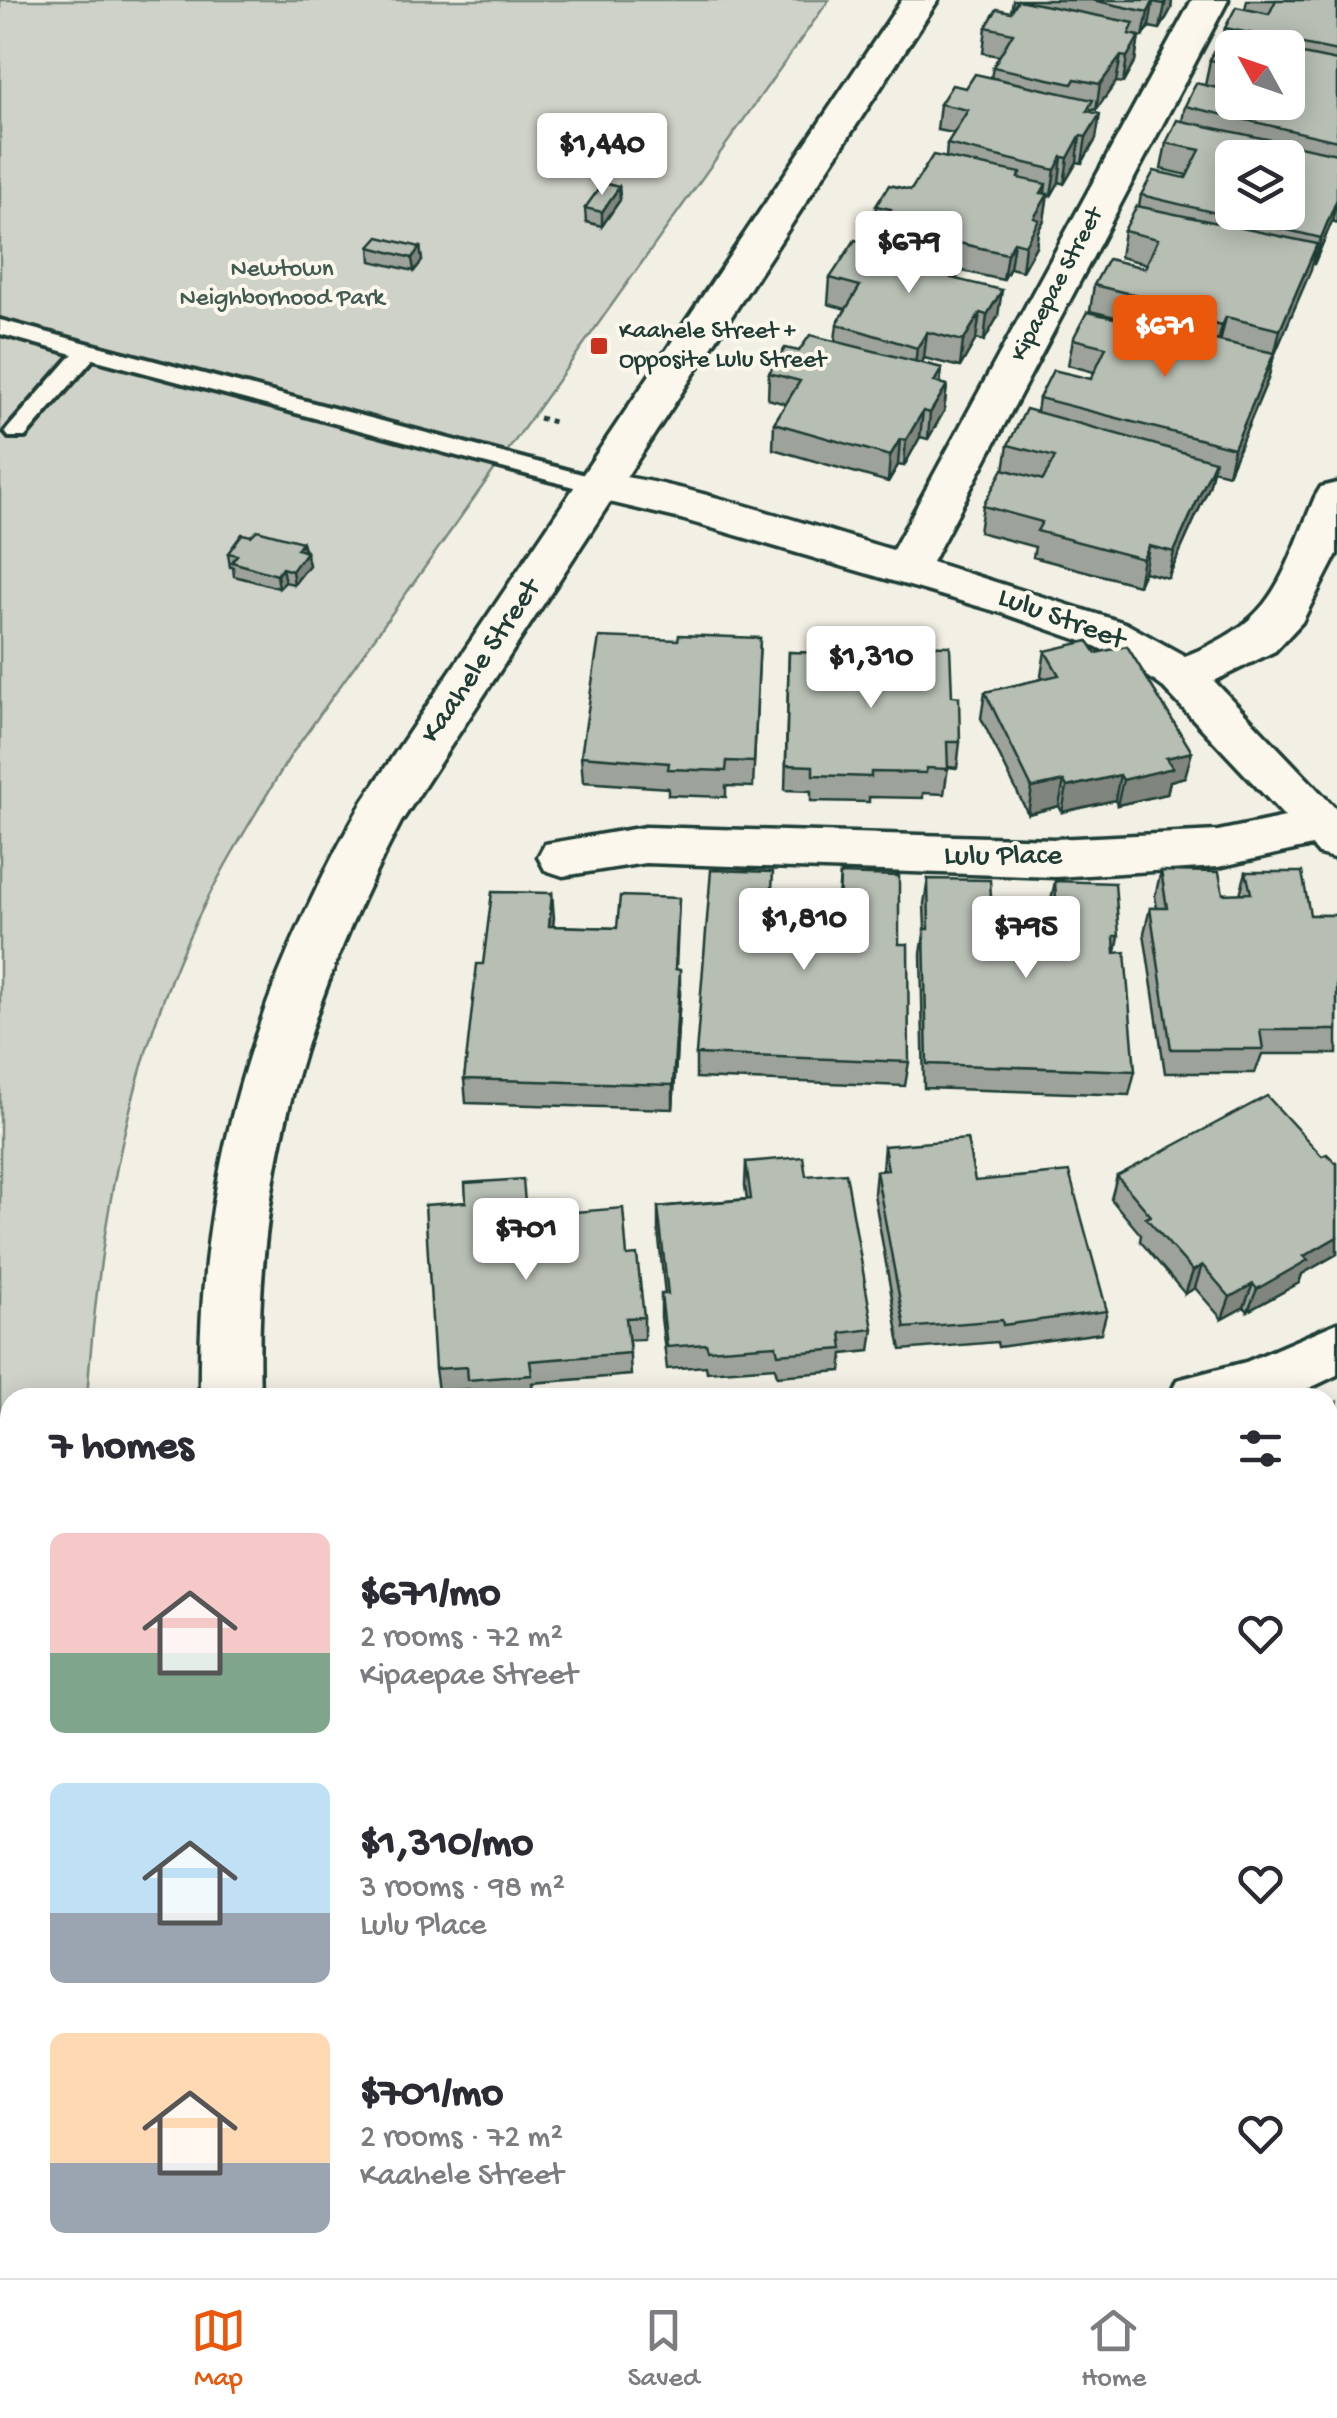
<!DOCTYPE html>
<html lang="en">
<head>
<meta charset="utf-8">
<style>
	body { margin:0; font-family:"Gochi Hand",sans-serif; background:#f7f7f7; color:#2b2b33; height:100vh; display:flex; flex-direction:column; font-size:38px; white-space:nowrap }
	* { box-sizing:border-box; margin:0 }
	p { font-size:32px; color:#7c7c81 }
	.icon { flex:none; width:55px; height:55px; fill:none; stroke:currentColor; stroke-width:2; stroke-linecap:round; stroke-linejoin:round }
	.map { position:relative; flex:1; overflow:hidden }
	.details { position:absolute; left:0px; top:1388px; width:1338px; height:892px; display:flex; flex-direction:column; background:#fff; border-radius:30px 30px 0 0; box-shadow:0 5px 25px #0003 }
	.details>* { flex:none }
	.needle { width:65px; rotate:310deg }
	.fabs { position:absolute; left:1215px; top:30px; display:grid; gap:20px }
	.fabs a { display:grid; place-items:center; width:90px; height:90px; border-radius:15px; background:#fff; box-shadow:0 5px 25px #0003; font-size:50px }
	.price { position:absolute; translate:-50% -85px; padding:0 22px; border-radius:10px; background:#fff; color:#222; font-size:32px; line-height:65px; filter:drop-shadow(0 2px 5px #0008) }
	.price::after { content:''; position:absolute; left:50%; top:60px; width:30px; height:22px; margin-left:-15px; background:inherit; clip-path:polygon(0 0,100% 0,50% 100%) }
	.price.current { background:#ea580c; color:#fff }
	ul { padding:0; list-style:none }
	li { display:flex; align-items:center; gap:30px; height:250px; padding:0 50px }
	li span { display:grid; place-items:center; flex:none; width:280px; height:200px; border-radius:15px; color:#555 }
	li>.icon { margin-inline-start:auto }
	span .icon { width:120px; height:120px; fill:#fffc; stroke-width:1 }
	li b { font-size:42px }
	h2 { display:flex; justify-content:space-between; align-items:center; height:120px; padding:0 50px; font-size:42px }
	.menu { display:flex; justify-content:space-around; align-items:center; height:140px; border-top:2px solid #e1e1e2; background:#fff; font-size:28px; color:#7c7c81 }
	.menu a { display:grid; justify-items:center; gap:5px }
	.menu .current { color:#ea580c }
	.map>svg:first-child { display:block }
	.green { fill:#cfd2c8; stroke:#77887e; stroke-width:2.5 }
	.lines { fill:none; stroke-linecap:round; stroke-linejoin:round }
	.service-casing { stroke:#1f3d34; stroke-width:8 }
	.minor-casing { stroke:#1f3d34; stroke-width:7 }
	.tertiary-casing { stroke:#1f3d34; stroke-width:7 }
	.path { stroke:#1f3d34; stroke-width:5; stroke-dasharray:5 5; stroke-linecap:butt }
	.service { fill:#fbf7ec; fill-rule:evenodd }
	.minor { fill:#fbf7ec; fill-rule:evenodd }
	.tertiary { fill:#fbf7ec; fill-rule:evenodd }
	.wall { fill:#9da39a; stroke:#1f3d34; stroke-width:2.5; fill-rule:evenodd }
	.shaded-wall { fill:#80857d; stroke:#1f3d34; stroke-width:2.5 }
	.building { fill:#b7beb3; stroke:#1f3d34; stroke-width:2.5; fill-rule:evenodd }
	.poi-dot { fill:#c8321e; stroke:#fbf7ec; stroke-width:4 }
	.labels { text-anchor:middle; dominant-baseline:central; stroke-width:8; stroke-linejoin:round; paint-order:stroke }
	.far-park-label { font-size:25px; fill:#425b52; stroke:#fbf7ec }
	.far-street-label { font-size:25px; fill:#1f3d34; stroke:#fbf7ec }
	.far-poi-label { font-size:25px; fill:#1f3d34; stroke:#fbf7ec; text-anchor:start }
	.street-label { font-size:30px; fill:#1f3d34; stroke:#fbf7ec }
</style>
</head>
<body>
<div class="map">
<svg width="1337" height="2278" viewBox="0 0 1337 2278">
	<rect width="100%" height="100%" fill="#f2f0e5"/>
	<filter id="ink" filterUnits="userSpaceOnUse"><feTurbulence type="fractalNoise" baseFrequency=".01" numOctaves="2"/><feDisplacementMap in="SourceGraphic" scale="20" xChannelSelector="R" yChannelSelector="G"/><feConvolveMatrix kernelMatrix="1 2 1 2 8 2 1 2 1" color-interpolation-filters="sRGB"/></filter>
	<g filter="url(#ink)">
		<path class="green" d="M 0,0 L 829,0 L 291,755 C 245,830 197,907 167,990 C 118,1121 97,1258 87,1397 L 10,1398 L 10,2270 L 301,2270 L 305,2278 L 0,2278 Z"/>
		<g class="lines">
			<g class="service-casing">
				<polygon id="service" points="0,320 608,481 612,486 600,494 93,359 25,437 9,437 5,432 9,427 73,354 0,334"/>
			</g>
			<g class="minor-casing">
				<g id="minor">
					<path d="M 1192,0 L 1228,0 L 932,562 L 1125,623 L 1185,656 C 1277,620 1280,580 1315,497 L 1321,487 L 1337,483 L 1337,554 L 1302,622 L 1275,651 L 1214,681 L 1337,810 L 1337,859 L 1319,854 L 1312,846 L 1218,867 L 1055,877 L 645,863 L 563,876 L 545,870 L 538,857 L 545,844 L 645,827 L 1055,839 L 1218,831 L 1285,817 L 1164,688 L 1131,664 L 1093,645 L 1005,614 L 681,519 L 584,496 L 578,486 L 584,476 C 630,464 836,534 893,550 Z"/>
					<polygon points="1337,1323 1337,1375 1289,1398 1169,1398 1177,1380 1246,1362"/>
					<polygon points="1328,2007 1337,2009 1337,2079 1328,2077"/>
				</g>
			</g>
			<g class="tertiary-casing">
				<g id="tertiary">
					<path d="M 902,0 L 938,0 L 401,822 C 302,1011 253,1183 260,1398 L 200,1398 C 197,1176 254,993 363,801 Z"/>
					<polygon points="476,2270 553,2270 556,2278 479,2278"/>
				</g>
			</g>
			<polyline class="path" points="539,418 554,422"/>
			<use href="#service" class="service"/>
			<use href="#minor" class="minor"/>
			<use href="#tertiary" class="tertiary"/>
		</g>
		<g class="wall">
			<polygon points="1013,0 1172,0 1171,9 1160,29 1149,27 1143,37 1139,36 1135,61 1123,83 1116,82 1096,110 1091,109 1096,139 1082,163 1077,162 1064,184 1059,182 1051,196 1047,196 1044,220 1038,231 1036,246 1022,271 1010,268 1003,280 958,270 957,279 998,316 984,341 976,339 960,367 924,358 922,363 942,368 940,383 947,385 944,411 928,439 920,437 904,466 898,465 888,482 773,449 774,423 786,404 768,399 769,373 799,351 835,341 837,324 846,309 828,304 830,278 879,246 880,233 874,232 876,206 911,190 946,158 947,144 954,133 937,130 940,104 966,88 991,78 993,67 999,56 983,53 986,27 1011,12"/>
			<path d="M 1247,0 L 1337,0 L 1337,223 L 1332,221 L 1314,264 L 1312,263 L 1274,356 L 1268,379 L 1228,474 L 1213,470 L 1209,487 L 1168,578 L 1144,572 L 1138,585 L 1033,557 L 1035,547 L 979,532 L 983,506 L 1004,470 L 1008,445 L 1037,412 L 1039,398 L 1091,379 L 1094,372 L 1068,365 L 1073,339 L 1157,327 L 1090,311 L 1094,285 L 1145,268 L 1147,264 L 1120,257 L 1124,231 L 1139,206 L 1141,195 L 1186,178 L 1188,175 L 1161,169 L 1166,143 L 1182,121 L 1185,106 L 1205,86 L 1210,60 L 1223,38 L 1225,28 L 1245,9 ZM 1232,48 L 1288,48 L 1288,102 L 1232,102 Z"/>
			<polygon points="619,187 620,200 602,226 586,222 585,208"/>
			<polygon points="370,247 420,247 422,261 414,271 371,261"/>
			<polygon points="251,536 302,542 309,565 294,584 285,582 279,588 234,576 233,567 230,567 228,553"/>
			<polygon points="760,638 753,787 726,786 726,797 668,795 668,788 583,782 581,756 678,640"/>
			<polygon points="823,640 870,666 897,667 900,645 952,696 960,742 957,768 948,767 944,794 923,793 923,798 869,797 869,802 811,801 811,791 785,790 789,652 822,653"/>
			<polygon points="1045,651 1185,777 1170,781 1167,794 1117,805 1115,800 1062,812 1059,806 1028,814 981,718 985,692 1043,679 1041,676"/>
			<polygon points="1161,871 1223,894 1240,894 1246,872 1310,915 1337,915 1337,1054 1262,1054 1255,1073 1165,1073 1144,933 1150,908 1157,908 1155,896"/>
			<polygon points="840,874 899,944 909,1062 905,1086 696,1078 696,1054 771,906 837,909"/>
			<polygon points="928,879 992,914 1051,916 1050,906 1055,881 1119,936 1116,952 1135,1071 1129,1095 924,1088 921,953 925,929 924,904"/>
			<polygon points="552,893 553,926 617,928 679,898 676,969 680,994 673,1109 466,1103 464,1079 483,964"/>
			<polygon points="884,1146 975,1181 1107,1311 1101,1333 998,1347 997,1342 901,1350 874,1194 876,1171 882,1170"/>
			<polygon points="1322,1156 1337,1164 1337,1254 1302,1274 1299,1283 1248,1311 1244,1307 1222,1319 1195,1288 1185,1294 1140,1241 1141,1235 1111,1199 1117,1176"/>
			<polygon points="746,1162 806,1176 873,1329 870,1351 843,1354 841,1371 777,1376 775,1367 707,1372 706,1366 667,1369 661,1317 661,1294 665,1294 658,1230 658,1207 747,1199 745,1186"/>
			<polygon points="466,1202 526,1216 627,1256 644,1317 644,1339 629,1340 631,1375 532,1383 534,1397 470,1398 469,1389 438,1391 435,1369"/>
			<polygon points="1337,1402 1337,1457 1328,1447 1328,1408"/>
			<polygon points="1328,1499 1334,1515 1337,1514 1337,1698 1328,1699"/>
			<polygon points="1264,2270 1328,2270 1337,2278 1263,2278"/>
		</g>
		<g class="shaded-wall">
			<polygon points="1166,0 1172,0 1171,9 1160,29"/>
			<polygon points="1153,2 1149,27 1143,37 1148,12"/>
			<polygon points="1139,36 1135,61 1123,83 1127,57"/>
			<polygon points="1121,56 1116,82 1096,110 1100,84"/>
			<polygon points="1100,114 1096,139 1082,163 1086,137"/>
			<polygon points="1080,136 1077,162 1064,184 1068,158"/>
			<polygon points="1062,157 1059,182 1051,196 1055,170"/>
			<polygon points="1046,184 1044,200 1048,194 1044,220 1038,231 1036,246 1022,271 1025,245 1041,193"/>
			<polygon points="619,187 620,200 602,226 602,212"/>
			<polygon points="1337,199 1332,221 1314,264 1321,238"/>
			<polygon points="1014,242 1010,268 1003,280 1007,254"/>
			<polygon points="1317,244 1311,270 1274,356 1280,330"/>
			<polygon points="420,247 422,261 414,271 412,258"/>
			<polygon points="1002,290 998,316 984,341 987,315"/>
			<polygon points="980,313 976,339 960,367 963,341"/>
			<polygon points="1226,317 1220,343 1216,352 1222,326"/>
			<polygon points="927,332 924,358 914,374 917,348"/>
			<polygon points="1274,353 1268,379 1228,474 1234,448"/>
			<polygon points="942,368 939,394 934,382"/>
			<polygon points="947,385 944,411 928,439 930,413"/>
			<polygon points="923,411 920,437 904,466 906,440"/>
			<polygon points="900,439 898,465 888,482 890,456"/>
			<polygon points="1215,461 1209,487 1168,578 1174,552"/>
			<polygon points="302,542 304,555 306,552 309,565 294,584 292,571 297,549"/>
			<polygon points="1149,546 1144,572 1138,585 1143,559"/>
			<polygon points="282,568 285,582 279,588 277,575"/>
			<polygon points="1192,752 1185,777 1170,781 1167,794 1117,805 1123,780 1166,758"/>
			<polygon points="1120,775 1115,800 1062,812 1067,787"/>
			<polygon points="1064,781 1059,806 1028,814 1032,788"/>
			<polygon points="552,893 554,918 550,951 549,926"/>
			<polygon points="680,970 680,994 673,1109 673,1085"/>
			<polygon points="1337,1237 1337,1254 1302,1274 1299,1283 1248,1311 1257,1289 1304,1256"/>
			<polygon points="1202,1265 1195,1288 1185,1294 1193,1271"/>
			<polygon points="1253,1284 1244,1307 1222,1319 1230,1297"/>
		</g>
		<g class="building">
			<polygon points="1018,0 1134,23 1129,34 1139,36 1127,57 1121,56 1100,84 1075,79 1072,84 993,67 1013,33 986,27 997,9 1011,12"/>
			<polygon points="1092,0 1166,0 1164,4 1153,2 1148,12"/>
			<polygon points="1276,0 1337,0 1337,51 1225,28 1236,7 1269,14"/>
			<polygon points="1222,38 1269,48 1232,48 1232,65 1210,60"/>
			<polygon points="1288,51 1337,61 1337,141 1185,106 1196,83 1230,91 1232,86 1232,102 1288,102"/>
			<polygon points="975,74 1093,100 1087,111 1100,114 1086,137 1080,136 1068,158 1062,157 1055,170 947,144 968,110 940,104 952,85 966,88"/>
			<path d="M 1177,120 L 1337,154 L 1337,199 L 1321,238 L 1141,195 L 1154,171 L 1186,178 L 1200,150 L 1166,143 ZM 1232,158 L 1288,158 L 1288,212 L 1232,212 Z"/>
			<polygon points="933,155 1021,173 1018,178 1046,184 1041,193 1048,194 1034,218 1039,220 1025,245 1014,242 1007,254 880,225 891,209 876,206 889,185 911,190"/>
			<polygon points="603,183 619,187 602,212 585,208"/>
			<polygon points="1137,206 1317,244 1280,330 1226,317 1222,326 1160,311 1164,302 1094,285 1108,259 1145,268 1158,239 1124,231"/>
			<polygon points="379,237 420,247 412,258 370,247"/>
			<polygon points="855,240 958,265 951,278 1002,290 987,315 980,313 963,341 927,332 917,348 837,324 860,286 830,278"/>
			<polygon points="1087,312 1274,353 1234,448 1039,398 1053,370 1091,379 1106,347 1073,339"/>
			<polygon points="810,335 942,368 934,382 947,385 930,413 923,411 906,440 900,439 890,456 774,423 800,381 769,373 785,348 799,351"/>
			<polygon points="1026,409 1215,461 1174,552 1149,546 1143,559 1037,531 1042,522 983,506 1003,469 1043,480 1055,457 1008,445"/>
			<polygon points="257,530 302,542 297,549 306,552 292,571 282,568 277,575 232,562 237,555 228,553 242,534 251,536"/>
			<polygon points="679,635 760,638 754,762 727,761 726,771 668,769 669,763 581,756 599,637 678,640"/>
			<polygon points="823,640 870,642 870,666 900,667 900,645 950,646 952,696 959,697 960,742 947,742 948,769 926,768 926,773 871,772 871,777 813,775 813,766 786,765 789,652 823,653"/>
			<polygon points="1088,641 1096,653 1127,646 1192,752 1166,758 1173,768 1123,780 1120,775 1067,787 1064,781 1032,788 985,692 1059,675 1045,651"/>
			<polygon points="711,870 773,872 771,906 839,909 840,874 899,876 899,944 908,944 909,1062 696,1054"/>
			<polygon points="1161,871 1219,872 1223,894 1251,893 1246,872 1302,872 1310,915 1337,915 1337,1030 1260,1030 1263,1049 1171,1049 1150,908 1167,908"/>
			<polygon points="928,879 990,880 992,914 1057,916 1055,881 1115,883 1119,936 1114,936 1115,953 1125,952 1135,1071 927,1064 924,929 929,929"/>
			<polygon points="492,892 552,893 549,926 617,928 620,896 679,898 675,969 680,970 673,1085 464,1079 477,964 483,964"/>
			<polygon points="1267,1096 1322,1156 1327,1154 1337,1164 1337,1237 1304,1256 1308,1260 1257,1289 1253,1284 1230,1297 1202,1265 1193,1271 1146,1218 1151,1216 1117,1176"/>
			<polygon points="967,1139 975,1181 1069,1172 1107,1311 1003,1325 1002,1320 905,1328 876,1171 888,1170 884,1146"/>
			<polygon points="803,1157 806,1176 846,1173 873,1329 841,1333 843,1349 778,1354 776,1345 708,1350 706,1344 667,1347 661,1294 668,1294 658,1207 751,1199 746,1162"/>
			<polygon points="523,1179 526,1216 623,1208 627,1256 637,1255 644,1317 626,1318 630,1353 530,1361 532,1375 468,1380 467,1367 435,1369 425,1205 466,1202 465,1183"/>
			<polygon points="1337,1402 1337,1425 1328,1415 1328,1408"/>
			<polygon points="1328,1499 1334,1515 1337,1514 1337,1681 1328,1683"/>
			<polygon points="1328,2114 1337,2116 1337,2278 1273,2278 1274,2270 1328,2270"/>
			<polygon points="813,2270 1207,2270 1206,2278 812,2278"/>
		</g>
	</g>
	<rect class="poi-dot" x="589" y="336" width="20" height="20" rx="5"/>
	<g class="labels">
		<g class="far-park-label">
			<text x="282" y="270">Newtown<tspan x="282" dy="29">Neighborhood Park</tspan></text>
		</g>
		<g class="far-street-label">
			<text transform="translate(1058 285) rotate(-62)">Kipaepae Street</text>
		</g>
		<g class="far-poi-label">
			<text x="619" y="332">Kaahele Street +<tspan x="619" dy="29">Opposite Lulu Street</tspan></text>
		</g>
		<g class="street-label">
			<text transform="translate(1061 620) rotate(20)">Lulu Street</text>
			<text transform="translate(482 662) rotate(-56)">Kaahele Street</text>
			<text x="1003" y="857">Lulu Place</text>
		</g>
	</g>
</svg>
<div class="fabs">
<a><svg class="needle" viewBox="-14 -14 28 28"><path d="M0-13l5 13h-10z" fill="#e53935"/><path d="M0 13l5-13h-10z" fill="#7c7c81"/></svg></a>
<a><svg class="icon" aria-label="layers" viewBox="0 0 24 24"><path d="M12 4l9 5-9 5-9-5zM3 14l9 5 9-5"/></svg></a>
</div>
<b class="price" style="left:602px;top:198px">$1,440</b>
<b class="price" style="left:909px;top:296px">$679</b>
<b class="price current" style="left:1165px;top:380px">$671</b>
<b class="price" style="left:871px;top:711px">$1,310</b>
<b class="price" style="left:804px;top:973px">$1,810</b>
<b class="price" style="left:1026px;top:981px">$795</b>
<b class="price" style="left:526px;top:1283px">$701</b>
<section class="details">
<h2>7 homes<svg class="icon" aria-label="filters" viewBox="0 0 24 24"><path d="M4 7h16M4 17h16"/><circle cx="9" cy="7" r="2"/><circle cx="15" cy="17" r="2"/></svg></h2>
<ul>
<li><span style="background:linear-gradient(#f6c9c9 60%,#7fa58c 0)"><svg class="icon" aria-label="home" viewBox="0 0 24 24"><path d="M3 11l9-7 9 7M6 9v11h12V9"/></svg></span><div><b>$671/mo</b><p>2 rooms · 72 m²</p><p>Kipaepae Street</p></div><svg class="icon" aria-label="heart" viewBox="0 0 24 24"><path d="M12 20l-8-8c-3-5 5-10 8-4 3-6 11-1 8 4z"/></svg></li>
<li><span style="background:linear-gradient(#bfe0f5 65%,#9aa5b1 0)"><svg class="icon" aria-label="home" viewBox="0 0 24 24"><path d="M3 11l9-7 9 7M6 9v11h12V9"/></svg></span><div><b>$1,310/mo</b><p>3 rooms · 98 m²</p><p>Lulu Place</p></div><svg class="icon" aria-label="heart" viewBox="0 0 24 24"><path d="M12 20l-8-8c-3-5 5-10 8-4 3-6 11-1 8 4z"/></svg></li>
<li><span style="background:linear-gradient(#ffd9b3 65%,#9aa5b1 0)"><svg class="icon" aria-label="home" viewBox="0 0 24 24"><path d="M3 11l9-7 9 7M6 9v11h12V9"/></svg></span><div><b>$701/mo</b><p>2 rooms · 72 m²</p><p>Kaahele Street</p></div><svg class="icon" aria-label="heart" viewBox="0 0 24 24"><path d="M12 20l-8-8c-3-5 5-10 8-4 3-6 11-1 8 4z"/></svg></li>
</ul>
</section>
</div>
<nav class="menu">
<a class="current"><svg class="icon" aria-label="map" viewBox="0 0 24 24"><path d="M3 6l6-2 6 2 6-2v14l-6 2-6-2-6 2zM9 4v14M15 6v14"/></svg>Map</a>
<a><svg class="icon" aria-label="saved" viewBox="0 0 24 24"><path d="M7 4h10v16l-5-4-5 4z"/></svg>Saved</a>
<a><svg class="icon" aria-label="home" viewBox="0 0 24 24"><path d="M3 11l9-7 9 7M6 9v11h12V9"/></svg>Home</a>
</nav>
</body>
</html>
